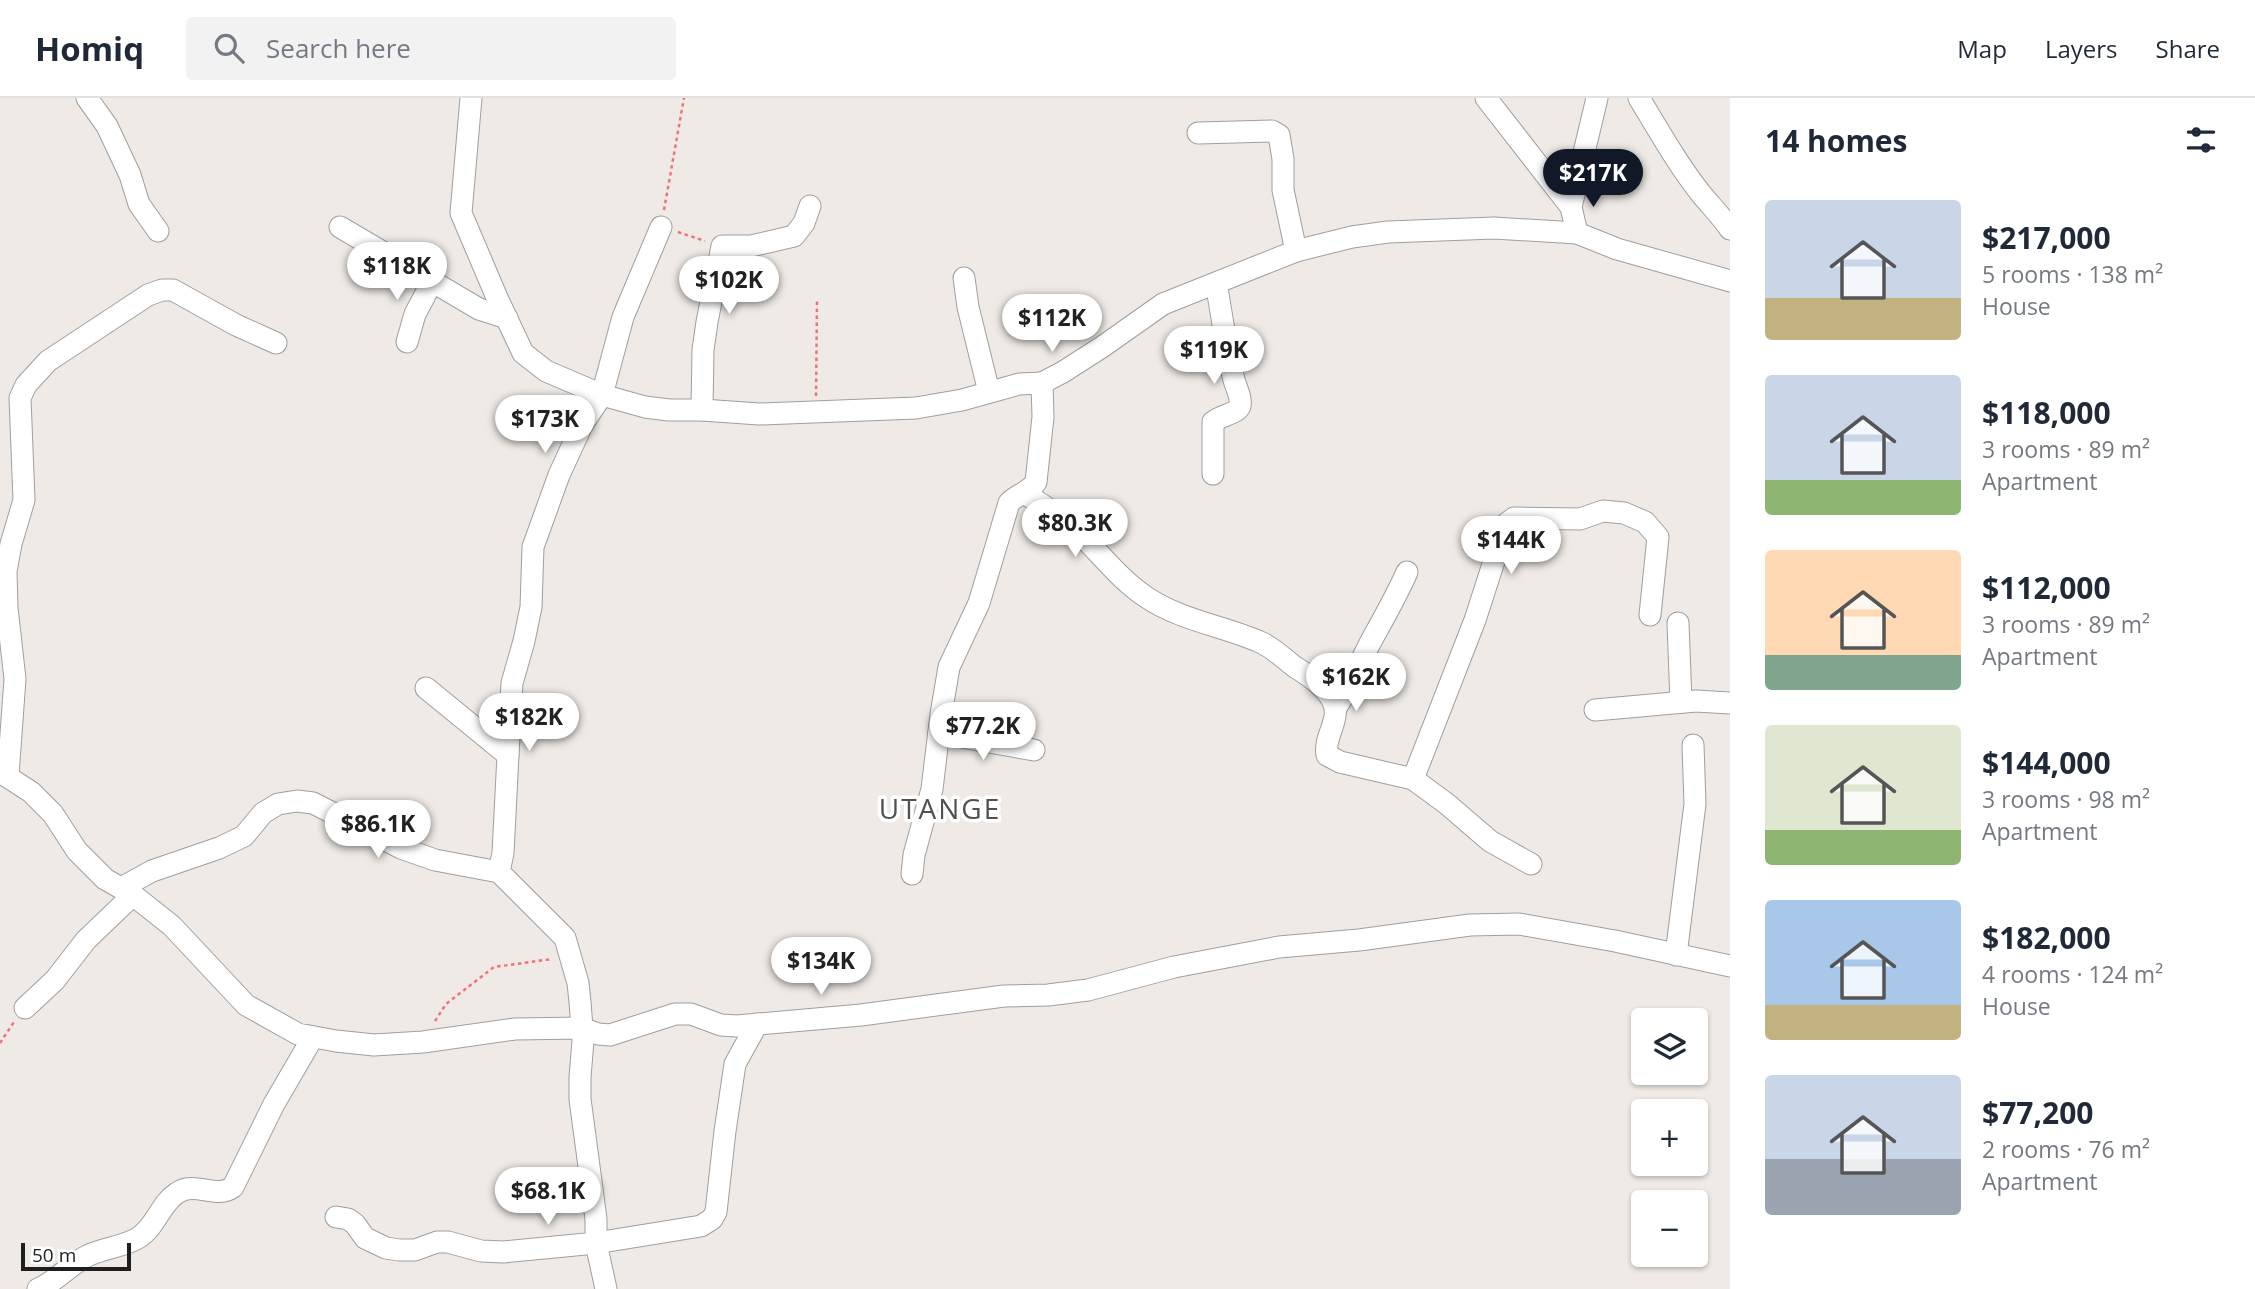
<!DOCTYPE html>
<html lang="en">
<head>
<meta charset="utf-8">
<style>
	body { margin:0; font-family:"Open Sans",sans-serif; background:#f2f2f3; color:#1f2937; height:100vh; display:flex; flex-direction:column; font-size:26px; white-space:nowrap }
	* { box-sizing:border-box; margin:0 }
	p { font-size:23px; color:#747a83 }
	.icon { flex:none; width:38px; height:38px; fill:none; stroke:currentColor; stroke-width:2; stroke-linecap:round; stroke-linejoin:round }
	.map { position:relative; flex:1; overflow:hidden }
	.panel { display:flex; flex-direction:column; background:#fff; width:525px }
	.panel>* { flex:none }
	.fabs { position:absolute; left:1631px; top:910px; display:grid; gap:14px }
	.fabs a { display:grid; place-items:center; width:77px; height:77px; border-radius:7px; background:#fff; box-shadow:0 2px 5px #0004; font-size:35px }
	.scale { position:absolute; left:21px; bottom:18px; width:110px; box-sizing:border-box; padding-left:7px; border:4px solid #1e1e1e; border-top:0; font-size:19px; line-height:24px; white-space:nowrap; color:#1e1e1e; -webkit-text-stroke:5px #fff; paint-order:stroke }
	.price { position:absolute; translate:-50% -60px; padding:0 16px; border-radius:24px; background:#fff; color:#222; font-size:23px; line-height:46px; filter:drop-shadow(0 2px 4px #0008) }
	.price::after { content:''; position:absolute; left:50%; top:42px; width:21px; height:16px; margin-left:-10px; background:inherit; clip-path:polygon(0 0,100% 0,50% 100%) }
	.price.on { background:#111827; color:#fff }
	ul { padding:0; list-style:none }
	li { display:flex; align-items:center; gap:21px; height:175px; padding:0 35px }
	li span { display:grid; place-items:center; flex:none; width:196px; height:140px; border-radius:7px; color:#555 }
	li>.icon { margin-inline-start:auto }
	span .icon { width:84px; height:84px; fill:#fffc; stroke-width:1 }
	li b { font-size:30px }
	h2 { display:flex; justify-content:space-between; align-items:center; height:84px; padding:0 35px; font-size:30px }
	header { display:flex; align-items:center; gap:42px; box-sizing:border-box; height:98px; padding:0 35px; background:#fff; border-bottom:2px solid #e0e1e3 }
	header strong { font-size:33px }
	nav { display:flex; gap:38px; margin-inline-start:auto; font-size:24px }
	.search { width:490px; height:63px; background:#f2f2f3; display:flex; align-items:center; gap:18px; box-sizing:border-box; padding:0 24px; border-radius:7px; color:#747a83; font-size:26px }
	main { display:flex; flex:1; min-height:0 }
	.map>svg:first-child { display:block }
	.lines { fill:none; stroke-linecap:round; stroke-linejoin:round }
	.minor-casing { stroke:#9f9f9f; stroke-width:23 }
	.path { stroke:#f57074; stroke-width:2.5; stroke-dasharray:3.5 3.5; stroke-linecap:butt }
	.minor { stroke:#fff; stroke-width:21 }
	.labels { text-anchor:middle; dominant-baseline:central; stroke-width:7; stroke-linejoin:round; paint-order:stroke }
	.quarter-label { font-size:28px; letter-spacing:2px; fill:#515151; stroke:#fff }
</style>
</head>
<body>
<header>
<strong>Homiq</strong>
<div class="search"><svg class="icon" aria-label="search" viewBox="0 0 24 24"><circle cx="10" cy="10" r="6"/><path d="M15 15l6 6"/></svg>Search here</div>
<nav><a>Map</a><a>Layers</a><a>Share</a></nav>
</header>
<main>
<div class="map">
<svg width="1730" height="1191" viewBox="0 0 1730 1191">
	<rect width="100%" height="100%" fill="#efeae5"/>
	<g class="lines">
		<g class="minor-casing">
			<g id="minor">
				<polyline points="87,0 107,28 130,77 139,106 158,133"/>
				<polyline points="471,0 461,115 498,202 523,255 546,273 602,297 645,309 669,312 702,312 759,316 916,310 962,302 1019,286 1042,285"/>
				<polyline points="1486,0 1571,109 1577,135 1617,151 1730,183"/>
				<path d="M 1639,0 C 1659,33 1678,67 1702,97 C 1712,109 1722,119 1730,131"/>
				<polyline points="1198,35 1272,33 1279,37 1283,61 1283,92 1296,153"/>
				<polyline points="1571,109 1597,0"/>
				<polyline points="340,129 479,211 507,220"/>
				<polyline points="964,180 968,209 989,294"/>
				<polyline points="407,244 415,216 432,184"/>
				<polyline points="702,312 703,252 707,224 722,148 751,148 794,138 804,125 810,108"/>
				<path d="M 1213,376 L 1213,324 C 1221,317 1237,316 1240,308 C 1242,301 1236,289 1234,282 C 1226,251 1222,217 1216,185"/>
				<path d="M 1024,395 C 1045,409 1067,421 1084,440 C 1104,460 1122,483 1146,499 C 1180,522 1223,528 1260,544 C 1274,550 1284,561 1295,569 C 1308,577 1324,588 1331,600 C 1344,620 1323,637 1327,657 L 1340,664 L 1413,681 L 1447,706 L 1490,743 L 1531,766"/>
				<polyline points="1678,525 1681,604"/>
				<polyline points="426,590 508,657 503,755 499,774"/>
				<path d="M 1336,610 C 1349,590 1358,568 1369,547 C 1382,523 1396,499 1407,474"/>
				<polyline points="1595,612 1696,603 1730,605"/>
				<polyline points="939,635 1034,652"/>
				<polyline points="508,657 512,585 524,543 531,509 533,449 559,377 582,327 602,297 623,219 661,129"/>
				<polyline points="0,674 31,694 53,716 77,753 105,781 133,797 172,828 246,907 298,936 336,943 374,947 423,944 515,931 582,930 598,936 610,937 675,916 691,916 721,927 737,928 861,917 1004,898 1048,897 1088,892 1174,869 1279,849 1359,842 1470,827 1519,826 1615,843 1730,868"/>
				<polyline points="8,677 15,581 7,510 6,473 11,446 24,402 20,300 26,287 48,263 148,197 162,192 173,192 236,227 276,245"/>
				<polyline points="1413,681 1475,522 1506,426 1514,420 1580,421 1603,413 1624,415 1645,424 1658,439 1650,517"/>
				<path d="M 912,776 L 914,757 L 932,691 L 941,616 L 949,569 L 979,505 L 1009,405 C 1017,396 1029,395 1036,384 L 1043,319 L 1042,285 L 1063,274 L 1102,249 L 1163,206 L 1296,153 L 1352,139 L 1388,134 L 1494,130 L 1577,135"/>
				<polyline points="121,790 152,773 219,750 244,738 263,715 278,706 297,703 313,705 401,750 435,762 499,774 565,840 578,885 580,904 583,943 580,979 580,1001 596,1121 596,1145 503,1154 481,1153 448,1144 437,1144 415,1152 399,1152 386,1150 365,1140 355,1126 348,1121 336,1119"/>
				<polyline points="1676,857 1695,706 1693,647"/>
				<polyline points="25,910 55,882 86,842 133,797"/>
				<path d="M 38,1191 C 57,1183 69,1167 87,1158 C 103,1150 123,1149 138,1140 C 156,1129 160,1106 177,1095 C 195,1082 216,1102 233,1089 L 274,1006 L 313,939"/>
				<polyline points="606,1191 596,1145 701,1128 712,1121 716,1114 725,1033 735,966 757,926"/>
			</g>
		</g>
		<g class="path">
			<polyline points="664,112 684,0"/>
			<polyline points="678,134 705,143"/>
			<polyline points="816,298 817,203"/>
			<polyline points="435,923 446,906 494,869 552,861"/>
			<polyline points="0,945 14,924"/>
		</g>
		<use href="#minor" class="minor"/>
	</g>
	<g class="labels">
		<g class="quarter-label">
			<text x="940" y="710">UTANGE</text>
		</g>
	</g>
</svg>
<div class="fabs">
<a><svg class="icon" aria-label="layers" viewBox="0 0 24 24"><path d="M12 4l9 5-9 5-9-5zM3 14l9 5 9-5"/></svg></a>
<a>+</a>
<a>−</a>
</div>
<div class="scale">50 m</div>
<b class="price on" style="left:1593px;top:111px">$217K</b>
<b class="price" style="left:397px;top:204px">$118K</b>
<b class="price" style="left:729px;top:218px">$102K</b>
<b class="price" style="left:1052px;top:256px">$112K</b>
<b class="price" style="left:1214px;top:288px">$119K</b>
<b class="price" style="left:545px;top:357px">$173K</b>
<b class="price" style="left:1075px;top:461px">$80.3K</b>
<b class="price" style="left:1511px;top:478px">$144K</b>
<b class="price" style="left:1356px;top:615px">$162K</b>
<b class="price" style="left:529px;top:655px">$182K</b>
<b class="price" style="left:983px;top:664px">$77.2K</b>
<b class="price" style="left:378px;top:762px">$86.1K</b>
<b class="price" style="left:821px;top:899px">$134K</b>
<b class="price" style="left:548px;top:1129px">$68.1K</b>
</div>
<section class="panel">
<h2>14 homes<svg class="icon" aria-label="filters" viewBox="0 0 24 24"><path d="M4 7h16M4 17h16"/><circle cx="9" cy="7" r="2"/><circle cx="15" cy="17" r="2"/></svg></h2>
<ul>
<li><span style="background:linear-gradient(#c9d6e8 70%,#c2b280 0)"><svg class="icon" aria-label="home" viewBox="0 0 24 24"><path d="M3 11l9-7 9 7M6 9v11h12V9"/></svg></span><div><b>$217,000</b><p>5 rooms · 138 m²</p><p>House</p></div></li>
<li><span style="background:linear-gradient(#c9d6e8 75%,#8fb573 0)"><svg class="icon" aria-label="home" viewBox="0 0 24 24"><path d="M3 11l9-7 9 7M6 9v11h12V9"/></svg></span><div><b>$118,000</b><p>3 rooms · 89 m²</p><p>Apartment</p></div></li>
<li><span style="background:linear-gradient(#ffd9b3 75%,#7fa58c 0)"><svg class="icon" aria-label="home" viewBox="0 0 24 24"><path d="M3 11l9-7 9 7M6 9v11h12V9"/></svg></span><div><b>$112,000</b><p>3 rooms · 89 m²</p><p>Apartment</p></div></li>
<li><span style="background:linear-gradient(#dfe7d0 75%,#8fb573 0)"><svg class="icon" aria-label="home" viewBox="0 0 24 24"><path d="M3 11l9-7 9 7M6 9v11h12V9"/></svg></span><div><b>$144,000</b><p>3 rooms · 98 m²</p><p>Apartment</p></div></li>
<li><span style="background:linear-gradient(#a9c7e8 75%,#c2b280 0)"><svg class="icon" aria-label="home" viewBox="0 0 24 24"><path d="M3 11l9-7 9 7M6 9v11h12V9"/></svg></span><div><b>$182,000</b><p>4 rooms · 124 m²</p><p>House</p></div></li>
<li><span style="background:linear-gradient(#c9d6e8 60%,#9aa5b1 0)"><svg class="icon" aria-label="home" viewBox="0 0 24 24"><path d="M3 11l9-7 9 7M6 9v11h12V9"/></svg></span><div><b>$77,200</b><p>2 rooms · 76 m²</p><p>Apartment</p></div></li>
</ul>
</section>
</main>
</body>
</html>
